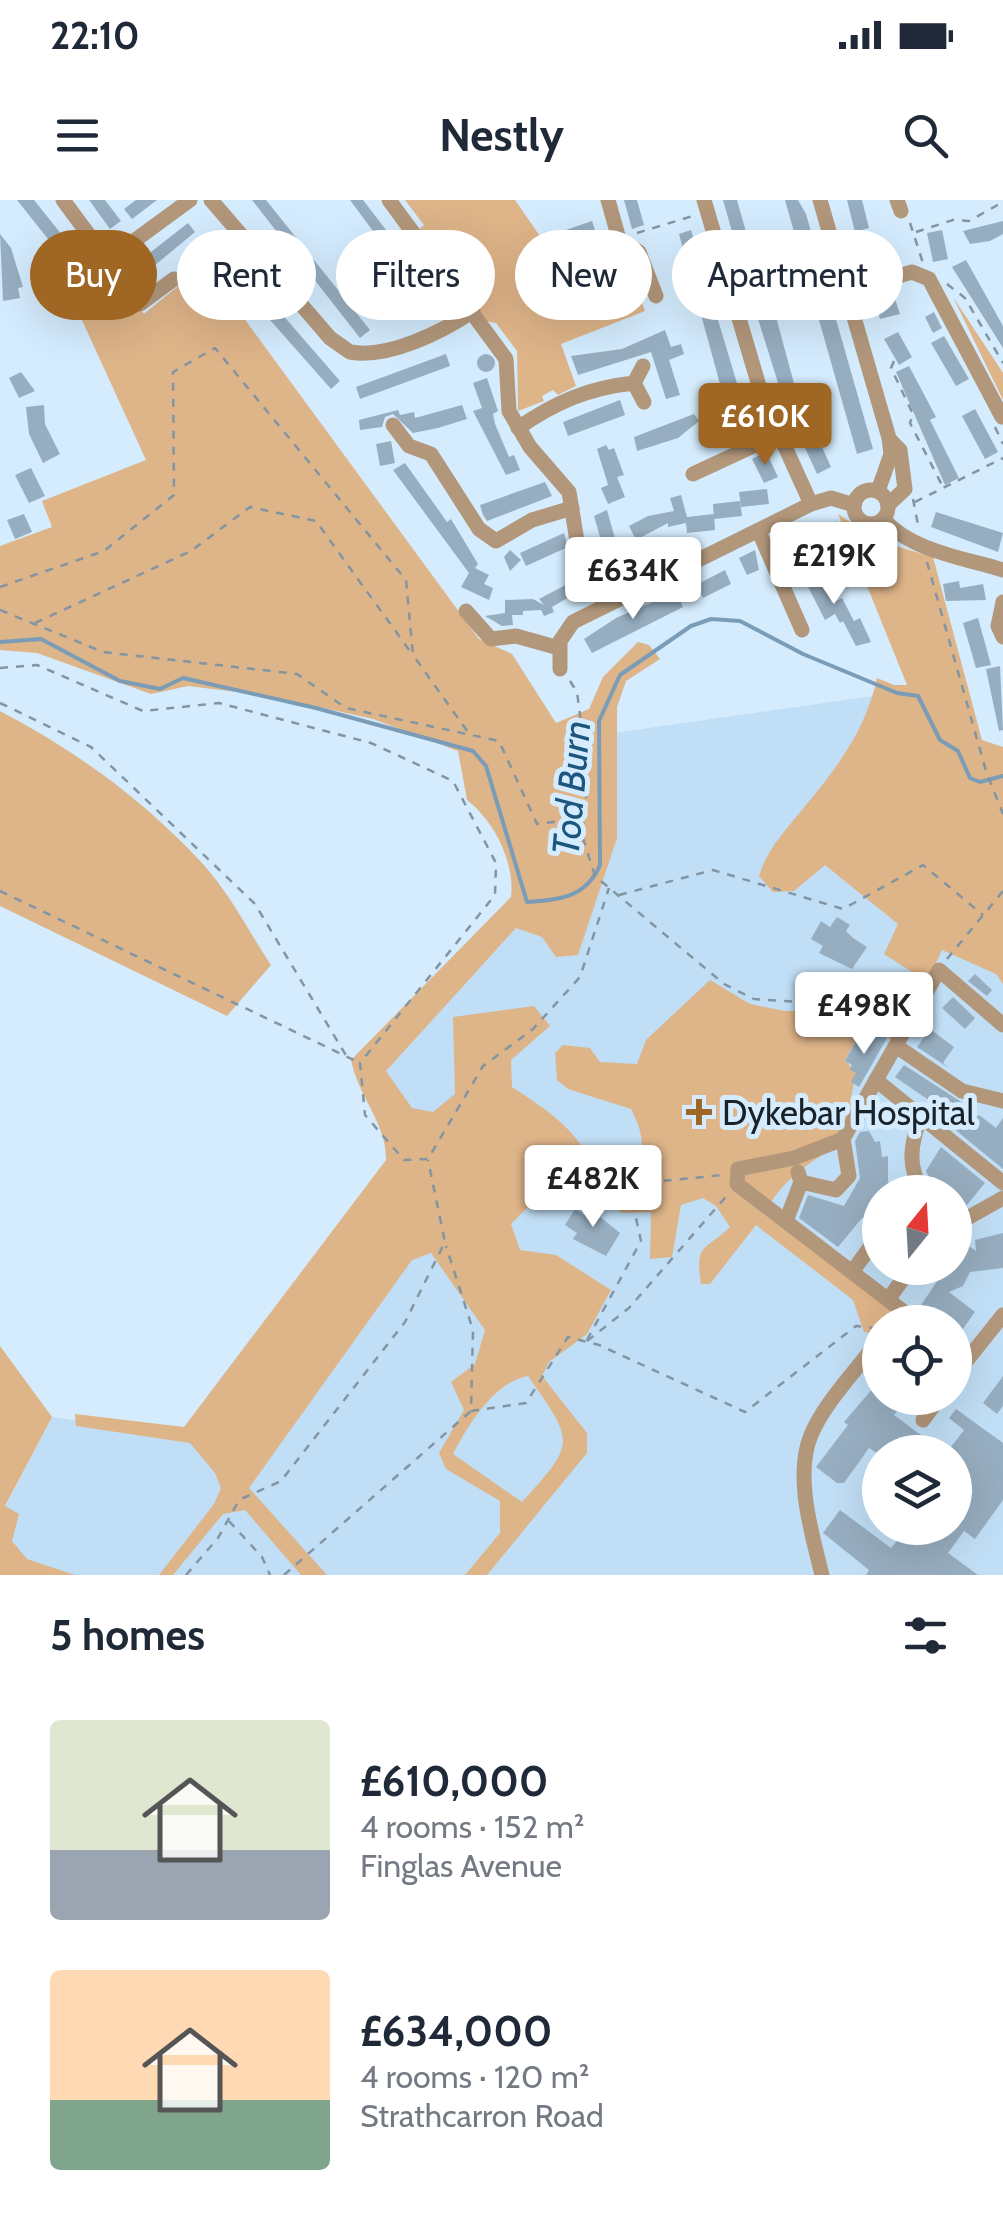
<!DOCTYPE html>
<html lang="en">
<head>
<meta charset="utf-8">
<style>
	body { margin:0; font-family:Cabin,sans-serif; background:#f6f6f7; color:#1f2937; height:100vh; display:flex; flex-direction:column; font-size:38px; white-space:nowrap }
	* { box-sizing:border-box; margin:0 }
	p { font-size:32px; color:#747a83 }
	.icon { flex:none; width:55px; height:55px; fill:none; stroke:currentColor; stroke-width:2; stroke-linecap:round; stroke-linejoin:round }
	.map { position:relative; height:1375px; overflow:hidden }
	.panel { display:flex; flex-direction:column; background:#fff; flex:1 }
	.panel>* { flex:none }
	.top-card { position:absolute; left:30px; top:30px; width:945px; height:90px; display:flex; gap:20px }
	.needle { width:65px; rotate:18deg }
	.buttons { position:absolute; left:862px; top:975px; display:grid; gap:20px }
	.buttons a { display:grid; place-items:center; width:110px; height:110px; border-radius:50%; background:#fff; box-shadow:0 10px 40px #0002; font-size:50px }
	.price { position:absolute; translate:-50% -85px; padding:0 22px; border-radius:10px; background:#fff; color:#222; font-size:32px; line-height:65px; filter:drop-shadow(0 2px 5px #0008) }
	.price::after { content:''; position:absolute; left:50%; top:60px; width:30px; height:22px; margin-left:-15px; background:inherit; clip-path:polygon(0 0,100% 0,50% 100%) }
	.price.selected { background:#9f6723; color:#fff }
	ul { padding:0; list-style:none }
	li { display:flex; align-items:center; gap:30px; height:250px; padding:0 50px }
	li span { display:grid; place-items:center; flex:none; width:280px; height:200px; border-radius:10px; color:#555 }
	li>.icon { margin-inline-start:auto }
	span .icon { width:120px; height:120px; fill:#fffc; stroke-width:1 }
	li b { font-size:42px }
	h2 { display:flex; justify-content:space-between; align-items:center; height:120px; padding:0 50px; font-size:42px }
	.chip { padding:0 35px; border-radius:45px; background:#fff; box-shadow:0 10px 40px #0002; font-size:35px; line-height:90px }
	.chip.selected { background:#9f6723; color:#fff }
	.status { display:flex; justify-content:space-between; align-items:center; height:70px; padding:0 50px; background:#fff; direction:ltr }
	.status svg { height:28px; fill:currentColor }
	header { display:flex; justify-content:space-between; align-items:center; height:130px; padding:0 50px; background:#fff; font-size:45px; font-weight:700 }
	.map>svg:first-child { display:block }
	.built { fill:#c0def5; fill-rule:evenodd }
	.green { fill:#deb489; fill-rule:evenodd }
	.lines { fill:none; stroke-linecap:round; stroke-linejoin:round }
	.stream { stroke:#7a9cb6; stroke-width:4 }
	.building { fill:#97aec0 }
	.path { stroke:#8395a2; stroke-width:2.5; stroke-dasharray:8 8; stroke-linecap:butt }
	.minor { stroke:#b2977b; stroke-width:15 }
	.poi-dot { fill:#9f6723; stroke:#d4ecfe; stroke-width:4 }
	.labels { text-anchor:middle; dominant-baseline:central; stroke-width:10; stroke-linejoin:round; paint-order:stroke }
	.poi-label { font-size:35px; fill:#192229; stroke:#d4ecfe; text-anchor:start }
	.water-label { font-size:38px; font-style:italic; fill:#1c567c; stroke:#d4ecfe }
</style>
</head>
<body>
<div class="status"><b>22:10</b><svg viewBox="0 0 49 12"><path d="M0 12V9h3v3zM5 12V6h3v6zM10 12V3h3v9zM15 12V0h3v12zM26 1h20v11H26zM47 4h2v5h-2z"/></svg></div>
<header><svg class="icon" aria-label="menu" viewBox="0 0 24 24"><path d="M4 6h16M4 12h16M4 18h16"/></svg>Nestly<svg class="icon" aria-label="search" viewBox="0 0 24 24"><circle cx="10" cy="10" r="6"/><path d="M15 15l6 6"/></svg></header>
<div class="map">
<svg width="1003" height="1375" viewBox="0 0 1003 1375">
	<rect width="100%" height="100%" fill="#d4ecfe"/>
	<path class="built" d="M 887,494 L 1003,630 L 1003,1375 L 0,1375 L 0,1317 L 52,1217 L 192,1238 L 421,955 L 368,869 L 521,699 L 482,552 ZM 880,992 L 955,992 L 955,1068 L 880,1068 ZM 880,1122 L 955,1122 L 955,1198 L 880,1198 ZM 880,1252 L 955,1252 L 955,1328 L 880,1328 Z"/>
	<g class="green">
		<polygon points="405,0 515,0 544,42 577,105 619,88 605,51 635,53 625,58 645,111 561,144 576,186 558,195 553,190 542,196 544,201 518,211 517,151 496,123 485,121 417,31 424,25"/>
		<path d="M 95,57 L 144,114 L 194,73 L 207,68 L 479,439 L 512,454 L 556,523 L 589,509 L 603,477 L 638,442 L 649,445 L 660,459 L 626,481 L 617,507 L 617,638 L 578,755 L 556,757 L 542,737 L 516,728 L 386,871 L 412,908 L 433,912 L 455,894 L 453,817 L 534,806 L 550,826 L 511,860 L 512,887 C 558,917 584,935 603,989 L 596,999 L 564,954 L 531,1004 L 511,1024 L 520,1050 L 556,1055 L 611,1090 L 587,1134 L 549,1162 L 542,1176 L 587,1233 L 587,1253 L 487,1375 L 465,1375 L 500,1333 L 500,1301 L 446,1269 L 439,1253 L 464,1210 L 451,1182 L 475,1164 L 485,1130 L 431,1053 L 412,1060 L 249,1288 L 327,1375 L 301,1375 L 245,1310 L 223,1314 L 173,1375 L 159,1375 L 214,1304 L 221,1288 L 215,1273 L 190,1243 L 76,1226 L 75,1214 L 184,1227 L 386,960 C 387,924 358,896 351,860 L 511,697 C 515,662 494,621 467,600 L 458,551 L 373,519 L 270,496 L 188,486 L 151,494 L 37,453 L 0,450 L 0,346 L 52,327 L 42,301 L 146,260 L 64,81 ZM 528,1176 C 574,1242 577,1242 522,1302 L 453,1254 C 468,1225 494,1182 528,1176 Z"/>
		<polygon points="953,97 1003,173 1003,200"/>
		<path d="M 838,314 L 879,341 L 933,357 L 982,540 L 1003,547 L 1003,784 L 996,774 L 942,750 L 929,778 L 918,776 L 884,754 L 898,724 L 825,665 L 794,691 L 773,692 L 759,676 C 767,648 788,628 806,605 C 839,565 866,529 877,478 L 894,485 L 907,485 Z"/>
		<path d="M 0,511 C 75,550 145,601 202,663 C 229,692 249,732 271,765 L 227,816 L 0,706 Z"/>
		<path d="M 710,780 L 750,804 L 785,811 L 852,811 L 898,832 L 893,841 L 878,832 L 871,844 L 857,838 L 845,860 L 856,873 L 850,903 L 867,917 C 839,952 798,961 771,1002 L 907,1122 L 880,1122 L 880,1135 L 864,1132 L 853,1100 L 756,1025 L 710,1084 L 701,1084 C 695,1042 704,1052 730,1027 L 716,1006 L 703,998 L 681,1005 L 672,1057 L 650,1059 L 651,1012 L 623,1013 L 605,1004 L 608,983 L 639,968 C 645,946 642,930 631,909 L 568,889 L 557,880 L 555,853 L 563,845 L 590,848 L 600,862 L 637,864 L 646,840 Z"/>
		<polygon points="0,1146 52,1217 5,1306 19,1314 12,1341 27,1359 75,1375 0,1375"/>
	</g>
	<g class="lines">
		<path class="stream" d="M 0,442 L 41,439 L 120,481 L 160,489 L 183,478 L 316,508 L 473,551 L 486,566 L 527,702 C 558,700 586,698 600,665 L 599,521 L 620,475 L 691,426 L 711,419 L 740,421 L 803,454 L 897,493 L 918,496 L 940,540 L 958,551 L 970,578 L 980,582 L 1003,576"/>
	</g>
	<g class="building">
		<polygon points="17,0 34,0 82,60 71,68"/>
		<polygon points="89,0 105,0 121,21 110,29"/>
		<polygon points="136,0 157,0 132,19 124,9"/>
		<polygon points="252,0 266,0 370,130 360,138"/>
		<polygon points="350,0 363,0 437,96 427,104"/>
		<polygon points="624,0 637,0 644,25 632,29"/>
		<polygon points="723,0 737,0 746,32 733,35"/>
		<polygon points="785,0 798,0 806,14 873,249 857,254"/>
		<polygon points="847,0 862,0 869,28 855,32"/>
		<polygon points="592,21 596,33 558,47 554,34"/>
		<polygon points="1003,21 1003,34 990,41 970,44 963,31"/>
		<polygon points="188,23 195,32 142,76 133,66"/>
		<polygon points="691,30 748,220 756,232 741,239 720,184 679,34"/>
		<polygon points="942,30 948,59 933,62 927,33"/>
		<polygon points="0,34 11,48 23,87 18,88 20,98 3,101"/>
		<polygon points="754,36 795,187 831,267 817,274 784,202 749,90 755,88 741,40"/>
		<polygon points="228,52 340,181 331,189 218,61"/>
		<polygon points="893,54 895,65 866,74 863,60"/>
		<polygon points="966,60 1003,126 1003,148 952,67"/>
		<polygon points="605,64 610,76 577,88 573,76"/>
		<polygon points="895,99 900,114 880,119 876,105"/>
		<polygon points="934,112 942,128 933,133 925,117"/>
		<polygon points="665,130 671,147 681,144 684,154 669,160 680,195 666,199 651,152 578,175 571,156 622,149"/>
		<polygon points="898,132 912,157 899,165 884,139"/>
		<polygon points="944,136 969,179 956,186 931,143"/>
		<circle cx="486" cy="163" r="9"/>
		<polygon points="446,154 450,166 360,199 356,187"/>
		<polygon points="909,166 936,217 930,220 959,278 945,285 896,172"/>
		<polygon points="21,172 35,191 19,198 9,178"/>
		<polygon points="487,178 498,211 493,214 495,224 509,257 514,255 520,270 506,275 473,211 482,208 473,183"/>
		<polygon points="620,200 625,215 568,236 563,222"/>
		<polygon points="44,205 45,224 60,254 43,263 29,234 26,207"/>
		<polygon points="462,205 467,219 438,228 413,233 393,214 385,217 382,227 360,230 359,220 398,210 400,215 414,212 415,218"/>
		<polygon points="975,209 998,252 985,259 962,216"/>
		<polygon points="694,214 699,221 678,238 637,251 634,237"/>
		<polygon points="391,241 395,263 380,266 376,244"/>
		<polygon points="606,245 609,250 614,248 624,275 617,277 625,297 608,304 601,288 608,285 597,249"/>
		<polygon points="766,252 778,277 764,283 752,259"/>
		<polygon points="405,263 447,322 451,319 478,364 475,368 489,375 484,384 493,388 489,400 461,387 469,373 393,270"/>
		<polygon points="31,268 45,296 29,303 15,275"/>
		<polygon points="545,282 552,296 487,321 483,315 480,305"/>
		<polygon points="767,289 769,304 741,307 739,292"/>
		<polygon points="681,295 687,317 714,314 715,330 687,333 686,323 668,327 668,323 636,340 629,326 648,316 674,311 670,298"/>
		<polygon points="740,301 742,316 714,319 713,304"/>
		<polygon points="607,310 627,381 618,385 615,378 610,380 597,354 604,351 594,316"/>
		<polygon points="936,312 1003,333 998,352 931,327"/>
		<polygon points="24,314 32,332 15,339 7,320"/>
		<polygon points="837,321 847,342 831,350 822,341 783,359 776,343 811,326 814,332"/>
		<polygon points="564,333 568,347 526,366 520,353"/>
		<polygon points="510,350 521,360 510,371 504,357"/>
		<polygon points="755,350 759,370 747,375 739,358"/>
		<polygon points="812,364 832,403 842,398 854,421 860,418 871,442 856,446 843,421 840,423 835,414 825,420 799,369"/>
		<polygon points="725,370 731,384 703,398 696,385"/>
		<polygon points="581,377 586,387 552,407 554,412 544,416 541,410 523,411 523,415 512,415 513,425 502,426 485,416 505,413 505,400 533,399 544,405 539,399"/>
		<polygon points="959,381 960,388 983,384 986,400 946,401 943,384"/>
		<polygon points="676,392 683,407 592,453 584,439 616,418"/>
		<polygon points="978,418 991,465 976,468 963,423"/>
		<polygon points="1000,466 1003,530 999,531 986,469"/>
		<polygon points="837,717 850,725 846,731 853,738 867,747 852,769 819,753 823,746 811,739 821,721 830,727"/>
		<polygon points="893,772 909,781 889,816 874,806"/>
		<polygon points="975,774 992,790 987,796 968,781"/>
		<polygon points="953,797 975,818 965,829 942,808"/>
		<polygon points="930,829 954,847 943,863 949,868 917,847"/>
		<polygon points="878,832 887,838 859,887 851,882 856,873 850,870 852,865 845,861 858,837 871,844"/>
		<polygon points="904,865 963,903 960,908 974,918 979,915 996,928 1003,918 1003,969 947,923 952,916 895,877"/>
		<polygon points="869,931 875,942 880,941 882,957 888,956 888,982 902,992 880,992 880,1039 872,1035 876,1028 862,1018 838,1047 799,1018 808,995 844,1006 860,978 855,941 860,932"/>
		<polygon points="941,947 985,983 966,1006 955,998 955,992 935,992 926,971"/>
		<polygon points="591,1003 604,1011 600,1017 620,1033 606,1056 573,1039 577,1033 565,1025 575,1009 584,1015"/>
		<polygon points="1003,1033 1003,1068 970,1072 963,1086 949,1092 975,1112 955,1140 955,1122 932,1122 919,1108 942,1074 933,1068 955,1068 955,1036 976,1051 975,1040"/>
		<polygon points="1003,1176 1003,1206 997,1214 983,1203"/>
		<polygon points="880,1180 880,1198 907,1198 894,1215 925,1238 921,1244 933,1252 904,1252 896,1247 892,1252 875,1252 869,1248 844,1283 837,1283 816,1267 848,1225 844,1222"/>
		<polygon points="956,1209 1003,1243 1003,1300 975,1339 964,1331 948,1353 978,1375 866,1375 869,1370 823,1333 840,1310 891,1348 904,1332 910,1336 917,1328 937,1328 943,1332 955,1328 955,1316 973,1292 955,1279 955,1252 947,1252 964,1230 949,1218"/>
	</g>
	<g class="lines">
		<g class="path">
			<polyline points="910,23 923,63"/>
			<polyline points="916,32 953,20 969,21 1003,2"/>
			<polyline points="637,33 696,15"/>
			<polyline points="947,84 965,98 1003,163"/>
			<polyline points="894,161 891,168 913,214 910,223 944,289"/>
			<polyline points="995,227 1003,244"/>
			<polyline points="913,299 919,330"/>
			<polyline points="915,302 1003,258"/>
			<polyline points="927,362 986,571 1003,614"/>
			<polyline points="0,387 104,351 174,295 173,172 215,148 406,380 413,455 470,535"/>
			<polyline points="0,410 103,452 297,474 346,508 499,541 537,624 584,618"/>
			<polyline points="35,423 191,351 250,307 316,321 412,454"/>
			<polyline points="0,468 37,465 143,511 219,503 371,543 453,581 496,663 495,695 360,863 365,915 404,960 428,959 483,866 533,829 580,777 609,688"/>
			<polyline points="570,481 577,492 588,577 582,635 595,676 724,784 754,799 845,805 870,811 894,826"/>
			<polyline points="0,503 91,547 255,704 347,857"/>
			<polyline points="0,691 358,862"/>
			<polyline points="619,695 713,670 843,709 923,665 983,715"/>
			<polyline points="947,759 1003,691"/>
			<polyline points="587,1140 641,1041 632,1000 662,981 723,975"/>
			<polyline points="587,1141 629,1108 730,992"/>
			<polyline points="471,1211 526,1203 568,1137 599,1145 745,1212 856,1126 873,1128"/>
			<polyline points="229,1321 262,1357 270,1375"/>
			<polyline points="186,1375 218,1338 239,1300 281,1281 405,1122 445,1042 428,960"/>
			<polyline points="284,1375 471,1211 473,1130 446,1046"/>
		</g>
		<g class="minor">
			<polyline points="63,0 140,104 174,79"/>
			<path d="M 211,0 L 330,138 L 350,152 C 388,159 442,132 473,111"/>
			<polyline points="389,0 506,159 509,211 530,247 569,292 577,341 606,404"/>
			<polyline points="608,0 619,39 639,52 656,96"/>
			<polyline points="704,0 762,196 811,304"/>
			<polyline points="820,0 889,238 891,254 878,291"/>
			<polyline points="897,0 901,11"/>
			<polyline points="108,60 190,0"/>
			<polyline points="848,91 912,72 929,79 1002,217"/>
			<polyline points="634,183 644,202"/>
			<polyline points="393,225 409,246 431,254 479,329 496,341 532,320 572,308"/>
			<path d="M 518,228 C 556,202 588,188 634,183 L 643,166"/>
			<polyline points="693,274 779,234"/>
			<circle cx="871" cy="307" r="17"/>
			<polyline points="889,304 905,289 900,250 891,241"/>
			<path d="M 884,320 C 912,351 964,358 1003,370"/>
			<polyline points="759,332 802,430"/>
			<polyline points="1003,402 998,426 1003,437"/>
			<polyline points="466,411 491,439 516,436 559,448"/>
			<polyline points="560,469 560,441 573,422 811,304 831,298 854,305"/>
			<polyline points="1003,825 939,770 876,880 1003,983"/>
			<polyline points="896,846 962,891 1003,901"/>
			<polyline points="876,880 843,939 794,958 738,969 737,984 917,1122"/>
			<path d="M 920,919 C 910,946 907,969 924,992"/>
			<polyline points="801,982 836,990 849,976 843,939"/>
			<polyline points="955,1017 964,1020 1003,998"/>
			<polyline points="786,1021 801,982 798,972"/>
			<polyline points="852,1072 871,1046 880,1053"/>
			<polyline points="888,1100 907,1073 899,1068"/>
			<polyline points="955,1175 1003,1115"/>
			<polyline points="923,1220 939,1198"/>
			<path d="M 822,1375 C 812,1334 794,1276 811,1235 C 825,1201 859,1168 880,1138"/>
		</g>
	</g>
	<path class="poi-dot" d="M694 897h10v10h10v10h-10v10h-10v-10h-10v-10h10z"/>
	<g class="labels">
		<g class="poi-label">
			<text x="722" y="912">Dykebar Hospital</text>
		</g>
		<g class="water-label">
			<text transform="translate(571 588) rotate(-85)">Tod Burn</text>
		</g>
	</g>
</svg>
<div class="buttons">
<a><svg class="needle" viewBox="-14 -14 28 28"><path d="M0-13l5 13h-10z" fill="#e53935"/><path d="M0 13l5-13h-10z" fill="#747a83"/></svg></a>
<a><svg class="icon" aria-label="locate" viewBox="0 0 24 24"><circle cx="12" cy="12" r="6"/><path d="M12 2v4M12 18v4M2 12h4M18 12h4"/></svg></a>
<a><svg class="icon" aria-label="layers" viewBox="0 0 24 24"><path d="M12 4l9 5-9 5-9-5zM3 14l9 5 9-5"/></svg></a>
</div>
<b class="price selected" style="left:765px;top:268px">£610K</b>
<b class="price" style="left:834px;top:407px">£219K</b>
<b class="price" style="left:633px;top:422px">£634K</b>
<b class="price" style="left:864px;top:857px">£498K</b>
<b class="price" style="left:593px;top:1030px">£482K</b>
<div class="top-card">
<a class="chip selected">Buy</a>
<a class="chip">Rent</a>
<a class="chip">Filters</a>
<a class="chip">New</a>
<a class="chip">Apartment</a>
</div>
</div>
<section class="panel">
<h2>5 homes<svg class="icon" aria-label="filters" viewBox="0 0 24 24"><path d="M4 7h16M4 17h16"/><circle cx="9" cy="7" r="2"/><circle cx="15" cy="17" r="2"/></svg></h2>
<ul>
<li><span style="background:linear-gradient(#dfe7d0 65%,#9aa5b1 0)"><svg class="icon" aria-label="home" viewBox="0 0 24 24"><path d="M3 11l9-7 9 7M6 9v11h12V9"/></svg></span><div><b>£610,000</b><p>4 rooms · 152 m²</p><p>Finglas Avenue</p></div></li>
<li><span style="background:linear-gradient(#ffd9b3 65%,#7fa58c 0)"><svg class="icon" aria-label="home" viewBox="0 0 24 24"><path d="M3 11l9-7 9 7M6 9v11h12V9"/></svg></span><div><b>£634,000</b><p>4 rooms · 120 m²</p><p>Strathcarron Road</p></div></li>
</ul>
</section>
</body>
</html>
